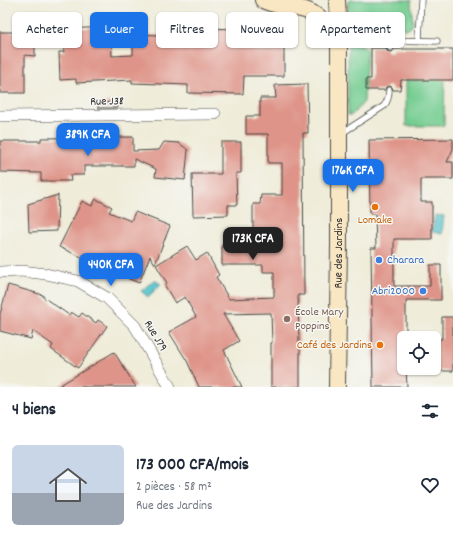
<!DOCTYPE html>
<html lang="fr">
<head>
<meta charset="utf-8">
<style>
	body { margin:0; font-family:Dekko,sans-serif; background:#f6f6f7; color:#1f2937; height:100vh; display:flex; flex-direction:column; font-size:15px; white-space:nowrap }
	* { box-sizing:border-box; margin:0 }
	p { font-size:13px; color:#747a83 }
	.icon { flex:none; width:22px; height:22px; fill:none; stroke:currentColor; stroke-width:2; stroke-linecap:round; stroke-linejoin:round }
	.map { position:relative; height:387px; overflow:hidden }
	.panel { display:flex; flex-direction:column; background:#fff; flex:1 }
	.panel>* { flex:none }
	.hud { position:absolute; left:12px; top:12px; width:429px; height:36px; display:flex; gap:8px }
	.fabs { position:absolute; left:397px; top:331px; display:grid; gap:8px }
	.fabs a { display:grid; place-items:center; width:44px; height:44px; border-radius:6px; background:#fff; box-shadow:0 1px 3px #0004; font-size:20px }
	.price { position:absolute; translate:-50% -34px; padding:0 9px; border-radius:8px; background:#1a73e8; color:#fff; font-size:13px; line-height:26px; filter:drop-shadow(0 1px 2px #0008) }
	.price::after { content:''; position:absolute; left:50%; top:24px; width:12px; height:9px; margin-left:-6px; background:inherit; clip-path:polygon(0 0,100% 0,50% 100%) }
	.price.on { background:#222; color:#fff }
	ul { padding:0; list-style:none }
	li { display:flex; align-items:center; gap:12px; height:100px; padding:0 12px }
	li span { display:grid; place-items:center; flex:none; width:112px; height:80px; border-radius:6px; color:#555 }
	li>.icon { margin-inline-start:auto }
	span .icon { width:48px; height:48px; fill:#fffc; stroke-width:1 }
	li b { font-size:17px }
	h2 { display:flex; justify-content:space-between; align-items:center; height:48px; padding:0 12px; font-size:17px }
	.tag { padding:0 14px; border-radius:6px; background:#fff; box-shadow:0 1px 3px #0004; font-size:14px; line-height:36px }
	.tag.on { background:#1a73e8; color:#fff }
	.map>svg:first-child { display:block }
	.green { fill:#76cd92; stroke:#507c5e }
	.water { fill:#55c3ca; stroke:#40777a }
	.building { fill:#df9489 }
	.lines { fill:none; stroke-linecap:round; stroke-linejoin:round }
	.service-casing { stroke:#484845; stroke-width:7 }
	.minor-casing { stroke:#484845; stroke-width:12 }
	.secondary-casing { stroke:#484845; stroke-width:18 }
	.service { stroke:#fff; stroke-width:5.5 }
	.minor { stroke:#fff; stroke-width:11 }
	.secondary { stroke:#f9e7c3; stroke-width:16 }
	.food-dot { fill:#e8710a; stroke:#f6f6f2; stroke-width:1.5 }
	.shop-dot { fill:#3f7fe0; stroke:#f6f6f2; stroke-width:1.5 }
	.education-dot { fill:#8d6e63; stroke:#f6f6f2; stroke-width:1.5 }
	.labels { text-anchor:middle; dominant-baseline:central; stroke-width:3; stroke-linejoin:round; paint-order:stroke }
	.street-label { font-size:12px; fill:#2b2b2b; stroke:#f6f6f2 }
	.food-label { font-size:12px; fill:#c56008; stroke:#f6f6f2 }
	.shop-label { font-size:12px; fill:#366cbe; stroke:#f6f6f2; text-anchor:start }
	.education-label { font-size:12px; fill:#785e54; stroke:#f6f6f2; text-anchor:start }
</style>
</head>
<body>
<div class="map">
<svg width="453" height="387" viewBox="0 0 453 387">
	<rect width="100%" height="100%" fill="#f6f6f2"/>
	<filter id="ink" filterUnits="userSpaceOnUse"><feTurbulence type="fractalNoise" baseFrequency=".025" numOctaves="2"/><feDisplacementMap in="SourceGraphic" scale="8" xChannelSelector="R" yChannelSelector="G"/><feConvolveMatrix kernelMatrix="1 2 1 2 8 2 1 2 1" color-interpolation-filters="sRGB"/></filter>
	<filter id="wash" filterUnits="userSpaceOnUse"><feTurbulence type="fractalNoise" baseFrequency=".012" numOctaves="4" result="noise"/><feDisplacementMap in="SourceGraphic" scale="16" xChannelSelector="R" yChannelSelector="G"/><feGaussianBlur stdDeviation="0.9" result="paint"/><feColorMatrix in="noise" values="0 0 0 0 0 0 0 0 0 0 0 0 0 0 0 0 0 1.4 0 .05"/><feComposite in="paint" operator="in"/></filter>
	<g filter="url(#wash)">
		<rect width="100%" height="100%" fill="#efecd9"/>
		<g class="green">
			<polygon points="350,0 411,0 413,24 410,28 406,29 391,28 382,22 354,22 348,18 348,1"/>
			<polygon points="348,37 367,50 364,102 352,115 348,115"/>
			<polygon points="430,68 445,68 444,126 406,126 406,80 430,80"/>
		</g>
		<g class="water">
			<polygon points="435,215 444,216 442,234 432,232"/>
			<polygon points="154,280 161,284 148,297 141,291"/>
		</g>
		<g id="blocks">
			<g class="building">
				<polygon points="108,27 108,34 111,34 112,56 133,55 133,34 188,36 188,28 244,29 244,37 284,38 284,76 244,76 243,94 188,93 188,85 132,83 132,80 76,83 76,79 60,80 59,52 64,52 63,35 66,35 65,29"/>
				<polygon points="0,32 35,32 35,56 25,55 25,93 0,93"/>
				<polygon points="371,48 386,48 387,51 390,52 393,51 394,49 453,49 453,80 401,80 400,90 393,90 392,87 389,86 386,87 385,90 366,90 366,79 371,79"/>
				<polygon points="307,84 308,133 303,133 304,295 298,295 299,343 300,343 300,387 271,387 271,343 272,343 271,313 223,314 239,341 224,350 242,387 199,387 187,361 169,332 196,317 185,297 175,303 164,284 167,283 156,265 187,246 196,260 207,253 219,275 216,277 229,299 274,297 274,272 263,272 263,265 222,265 222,245 253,245 253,204 260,204 261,195 282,195 282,163 268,163 268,134 246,134 246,116 260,116 260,98 276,98 275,85"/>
				<polygon points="117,102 117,108 98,108 98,103"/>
				<polygon points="133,137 133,151 159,150 164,142 179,143 188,150 185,180 155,177 156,169 134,159 134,166 84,166 84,175 70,175 71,181 41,181 41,173 0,172 0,141 41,141 41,138"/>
				<polygon points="453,139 453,149 447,162 453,162 453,179 421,179 421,202 432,202 432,239 394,239 394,286 430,286 430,265 441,265 441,300 406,300 406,338 404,338 404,368 406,368 407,387 373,387 371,248 376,248 375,214 370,214 369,140"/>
				<polygon points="221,142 241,142 241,173 236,173 237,205 228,205 228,215 193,216 192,174 221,174"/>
				<polygon points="58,195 57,231 29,232 28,204"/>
				<polygon points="96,199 112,207 109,212 131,221 135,212 170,226 155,264 150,256 139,283 129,279 129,276 86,258 86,259 59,247 82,201 92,206"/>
				<polygon points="8,285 43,295 43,297 69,315 71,312 79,317 82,313 96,323 98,320 107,326 78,368 51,349 53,345 33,331 31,339 0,331 0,314"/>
				<polygon points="442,317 453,317 453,371 437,371 437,339 442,339"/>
				<polygon points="114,352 136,387 57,387 90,367"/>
			</g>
		</g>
	</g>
	<g filter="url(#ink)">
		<use href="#blocks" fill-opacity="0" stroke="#484845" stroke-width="1"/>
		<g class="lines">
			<g class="service-casing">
				<g id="service">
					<polyline points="341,33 363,38 379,40 437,41"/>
					<polyline points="389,40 390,48"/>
					<polyline points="419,40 421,0"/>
					<path d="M 342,133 L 384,106 C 388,101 389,97 389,90"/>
				</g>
			</g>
			<g class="minor-casing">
				<g id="minor">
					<polyline points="0,116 215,114"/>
					<polyline points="0,272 22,271 46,274 78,281 107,298 135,326 170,387"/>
				</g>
			</g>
			<g class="secondary-casing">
				<g id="secondary">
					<path d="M 263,0 C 276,7 291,6 305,10 C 317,13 330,29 339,38"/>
					<path id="s1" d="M 337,387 L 339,245 L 339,38 L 337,0"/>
				</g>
			</g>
			<use href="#service" class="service"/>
			<use href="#minor" class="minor"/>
			<use href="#secondary" class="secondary"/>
		</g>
	</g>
	<g class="food-dot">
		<circle cx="375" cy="207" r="4"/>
		<circle cx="380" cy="345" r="4"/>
	</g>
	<g class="shop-dot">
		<circle cx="379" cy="260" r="4"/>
		<circle cx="423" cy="291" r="4"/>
	</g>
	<circle class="education-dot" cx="287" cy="319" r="4"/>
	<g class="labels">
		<g class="street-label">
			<text transform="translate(107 102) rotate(-1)">Rue J38</text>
			<text stroke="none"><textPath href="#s1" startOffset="134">Rue des Jardins</textPath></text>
			<text transform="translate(155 336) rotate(59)">Rue J79</text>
		</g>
		<g class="food-label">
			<text x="375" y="220">Lomake</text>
			<text x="372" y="345" text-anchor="end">Café des Jardins</text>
		</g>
		<g class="shop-label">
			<text x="387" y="260">Charara</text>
			<text x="415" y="291" text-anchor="end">Abri2000</text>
		</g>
		<g class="education-label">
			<text x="295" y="312">École Mary<tspan x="295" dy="14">Poppins</tspan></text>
		</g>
	</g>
</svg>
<div class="fabs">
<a><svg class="icon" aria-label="locate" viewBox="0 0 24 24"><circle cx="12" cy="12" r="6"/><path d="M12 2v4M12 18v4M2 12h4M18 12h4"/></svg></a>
</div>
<b class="price" style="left:88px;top:157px">389K CFA</b>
<b class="price" style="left:353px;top:193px">176K CFA</b>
<b class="price on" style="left:253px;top:261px">173K CFA</b>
<b class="price" style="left:111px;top:287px">440K CFA</b>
<div class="hud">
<a class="tag">Acheter</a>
<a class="tag on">Louer</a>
<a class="tag">Filtres</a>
<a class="tag">Nouveau</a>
<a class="tag">Appartement</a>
</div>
</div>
<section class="panel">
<h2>4 biens<svg class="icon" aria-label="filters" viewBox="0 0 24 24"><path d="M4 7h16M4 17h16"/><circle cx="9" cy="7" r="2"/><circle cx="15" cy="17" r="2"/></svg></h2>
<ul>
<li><span style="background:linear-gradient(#c9d6e8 60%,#9aa5b1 0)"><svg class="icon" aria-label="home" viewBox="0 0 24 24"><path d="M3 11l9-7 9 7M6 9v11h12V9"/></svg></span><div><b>173 000 CFA/mois</b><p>2 pièces · 58 m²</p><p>Rue des Jardins</p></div><svg class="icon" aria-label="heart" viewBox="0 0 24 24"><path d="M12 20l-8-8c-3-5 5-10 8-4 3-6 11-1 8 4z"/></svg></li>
</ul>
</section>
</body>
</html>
